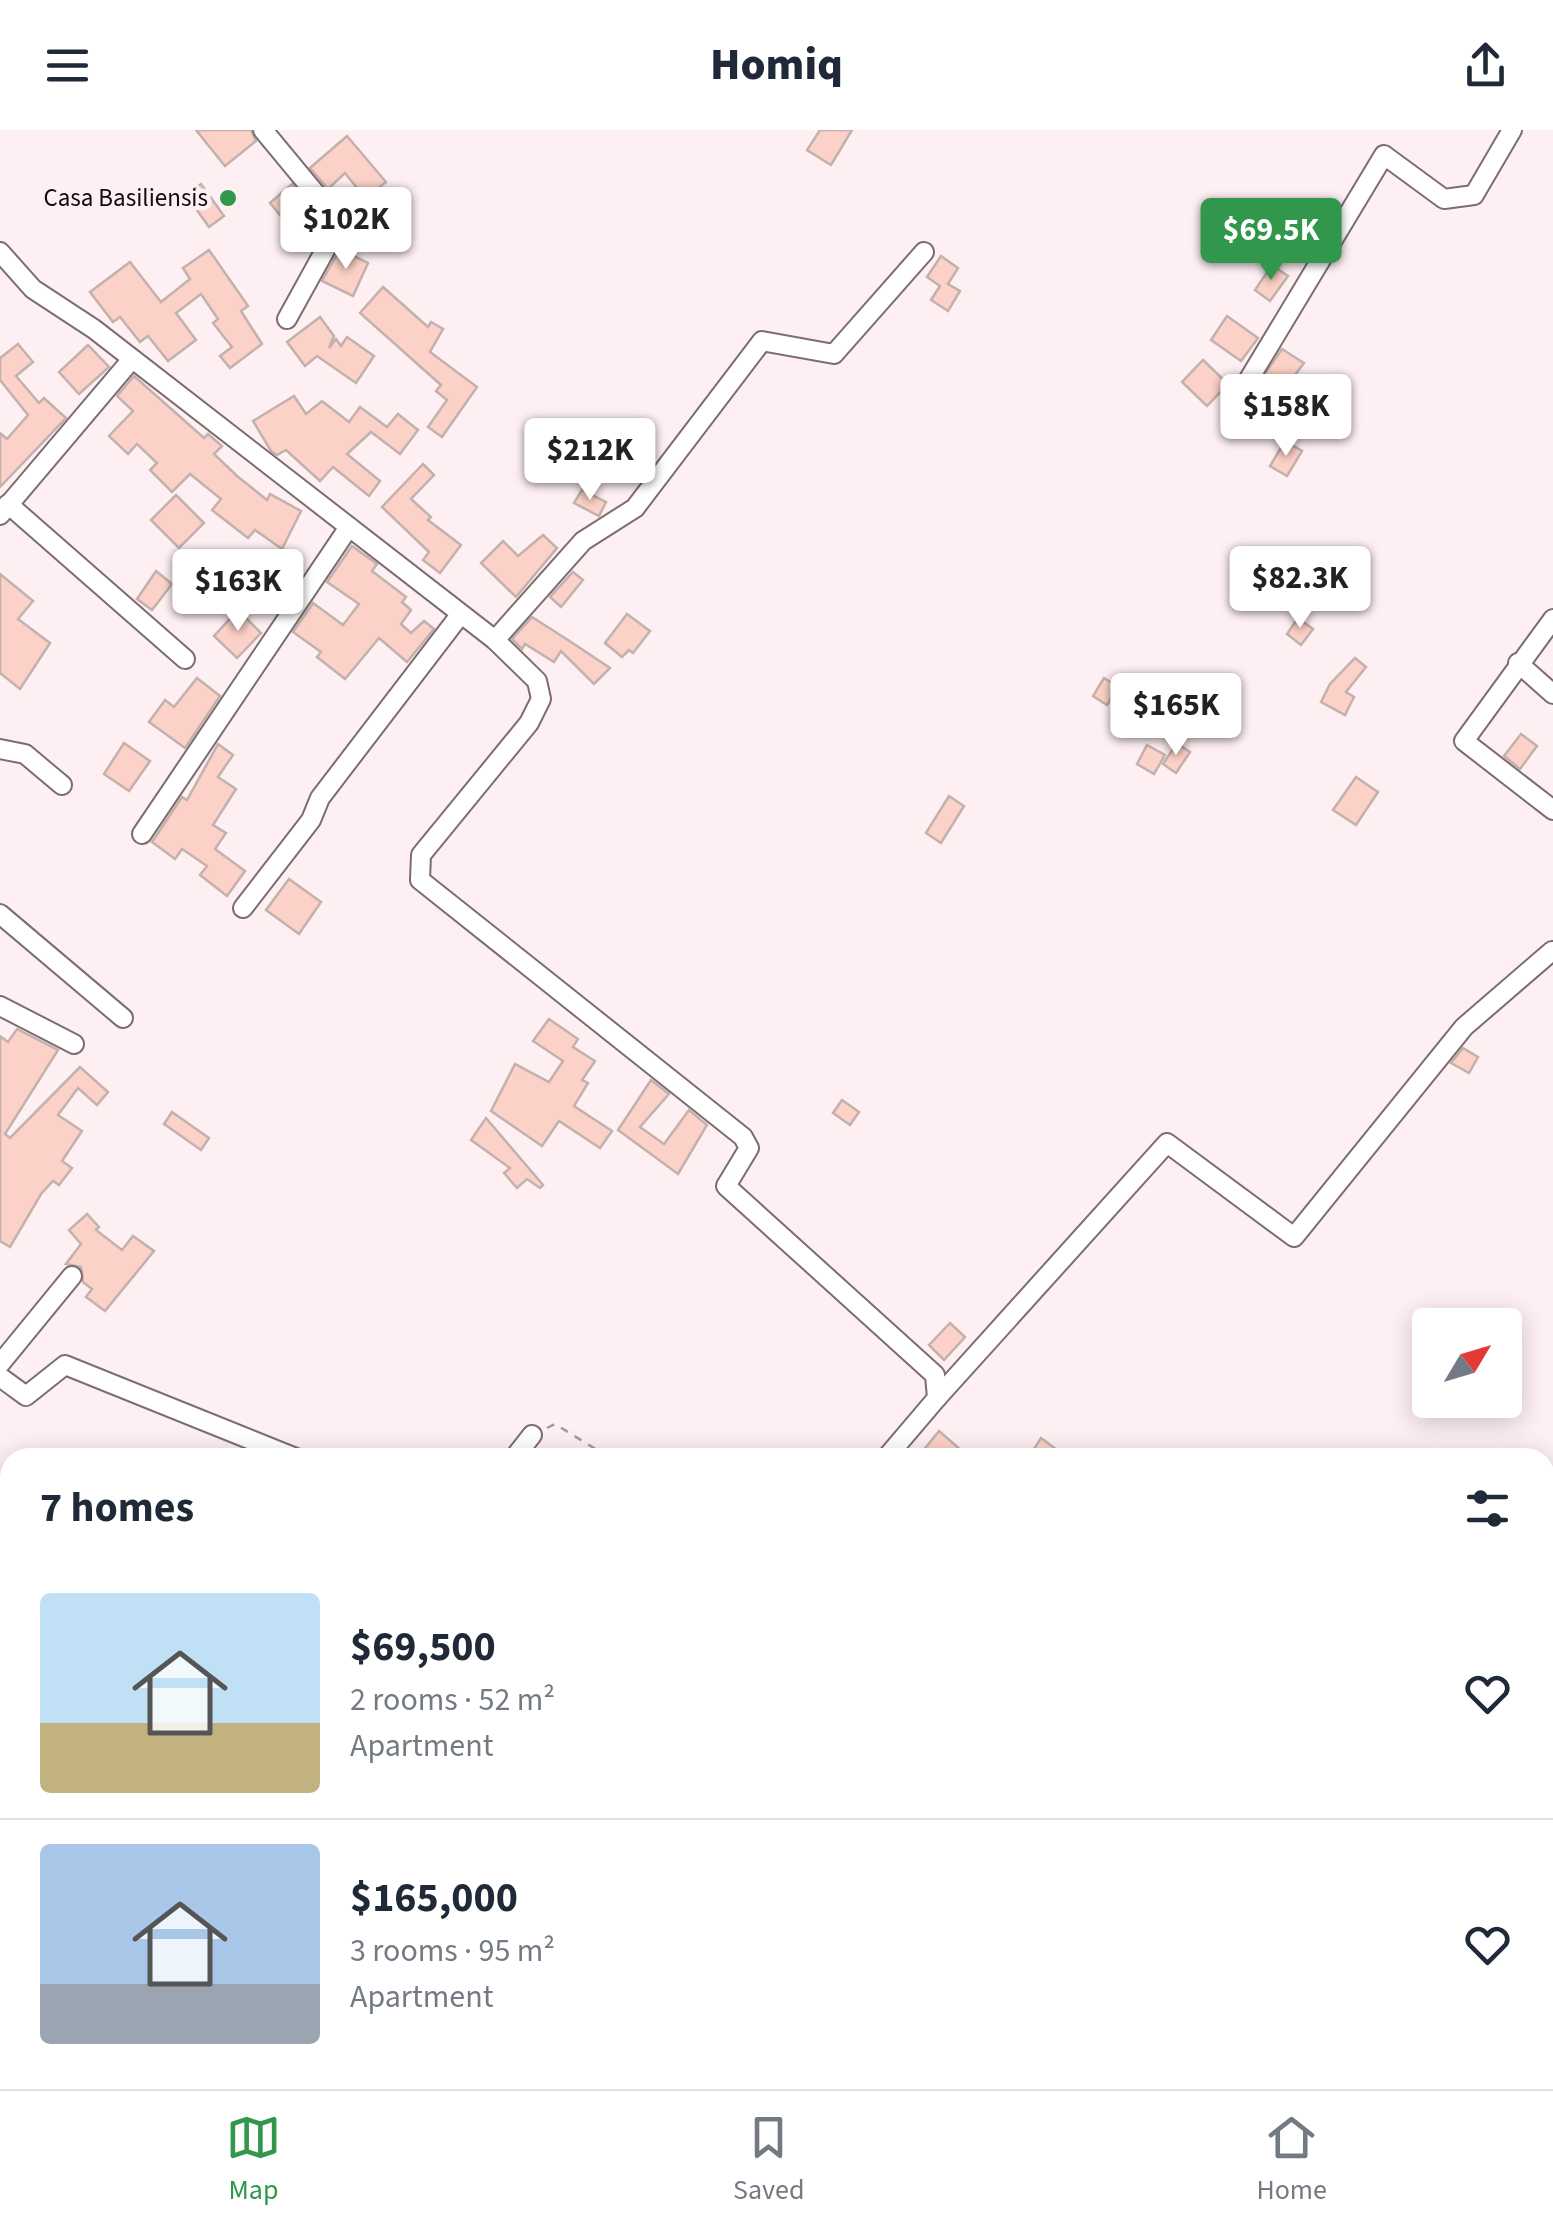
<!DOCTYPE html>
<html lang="en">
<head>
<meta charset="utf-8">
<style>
	body { margin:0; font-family:"Source Sans 3",sans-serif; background:#f6f6f7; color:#1f2937; height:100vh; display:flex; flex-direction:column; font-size:38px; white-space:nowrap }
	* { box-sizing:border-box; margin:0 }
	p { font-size:32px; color:#747a83 }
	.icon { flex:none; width:55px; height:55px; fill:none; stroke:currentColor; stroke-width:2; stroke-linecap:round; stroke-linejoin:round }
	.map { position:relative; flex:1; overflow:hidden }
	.drawer { position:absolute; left:0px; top:1318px; width:1555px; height:642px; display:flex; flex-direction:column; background:#fff; border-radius:30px 30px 0 0; box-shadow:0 5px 25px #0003 }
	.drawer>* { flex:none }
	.needle { width:65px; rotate:52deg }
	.controls { position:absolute; left:1412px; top:1178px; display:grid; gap:20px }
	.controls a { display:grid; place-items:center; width:110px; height:110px; border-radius:10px; background:#fff; box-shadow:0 5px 25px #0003; font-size:50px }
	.price { position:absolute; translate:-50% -85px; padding:0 22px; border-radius:10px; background:#fff; color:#222; font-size:32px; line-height:65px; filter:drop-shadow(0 2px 5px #0008) }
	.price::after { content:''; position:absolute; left:50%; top:60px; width:30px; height:22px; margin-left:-15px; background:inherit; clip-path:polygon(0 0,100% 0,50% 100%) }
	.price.current { background:#31974d; color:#fff }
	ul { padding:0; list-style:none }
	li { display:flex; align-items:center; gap:30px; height:250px; padding:0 40px }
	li+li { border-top:2px solid #e0e1e3 }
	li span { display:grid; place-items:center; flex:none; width:280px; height:200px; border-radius:10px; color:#555 }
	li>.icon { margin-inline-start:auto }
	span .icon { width:120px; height:120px; fill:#fffc; stroke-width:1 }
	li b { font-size:42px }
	h2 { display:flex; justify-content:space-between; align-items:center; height:120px; padding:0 40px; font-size:42px }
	header { display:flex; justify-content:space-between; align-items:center; height:130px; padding:0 40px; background:#fff; font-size:45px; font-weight:800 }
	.menu { display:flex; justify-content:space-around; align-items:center; height:140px; border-top:2px solid #e0e1e3; background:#fff; font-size:28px; color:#747a83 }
	.menu a { display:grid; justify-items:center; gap:5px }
	.menu .current { color:#31974d }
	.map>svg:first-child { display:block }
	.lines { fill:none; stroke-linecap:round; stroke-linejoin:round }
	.stream { stroke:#c9ade7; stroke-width:5 }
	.building { fill:#fcd1c7; stroke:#c2b1ad; stroke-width:2.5 }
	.minor-casing { stroke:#7d6d70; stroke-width:22 }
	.path { stroke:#a3989a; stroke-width:2.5; stroke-dasharray:8 8; stroke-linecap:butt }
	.minor { stroke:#fff; stroke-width:18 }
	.poi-dot { fill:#31974d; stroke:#feeff2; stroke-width:4 }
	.labels { text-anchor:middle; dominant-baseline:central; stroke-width:9; stroke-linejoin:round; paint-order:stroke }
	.poi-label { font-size:25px; fill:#110c0d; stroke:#feeff2; text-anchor:end }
</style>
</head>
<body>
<header><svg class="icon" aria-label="menu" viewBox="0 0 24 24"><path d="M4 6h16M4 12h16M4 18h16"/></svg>Homiq<svg class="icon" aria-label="share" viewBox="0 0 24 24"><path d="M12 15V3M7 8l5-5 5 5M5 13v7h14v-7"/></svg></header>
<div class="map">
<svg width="1553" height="1959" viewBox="0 0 1553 1959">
	<rect width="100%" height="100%" fill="#feeff2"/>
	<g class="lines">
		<g class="stream">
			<polyline points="0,1452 10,1459"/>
			<polyline points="1288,1950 1303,1959"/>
		</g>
	</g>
	<g class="building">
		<polygon points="196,0 251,0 256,11 225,36"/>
		<polygon points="820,0 852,0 831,35 807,20"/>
		<polygon points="347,6 386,52 365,68 345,43 328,59 310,38"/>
		<polygon points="201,54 224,86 209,97 186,65"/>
		<polygon points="292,54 325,94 303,113 270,73"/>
		<polygon points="340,119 368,133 353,166 322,151"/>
		<polygon points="209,120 248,176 241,181 262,214 230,238 220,226 232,217 213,193 218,189 201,164 176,183 196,210 168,231 148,206 140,212 120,187 113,192 90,162 130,132 161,172 190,149 183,138"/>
		<polygon points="941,126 958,138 948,154 960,161 948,181 931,170 940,156 927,147"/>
		<polygon points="1272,135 1288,146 1270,171 1255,160"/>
		<polygon points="383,157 428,197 431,192 443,199 430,222 477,257 442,307 428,297 447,270 436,261 441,255 360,183"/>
		<polygon points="1227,186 1258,208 1241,231 1211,210"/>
		<polygon points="320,187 334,206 329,218 336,209 341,216 347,207 374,226 356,253 317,226 305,236 287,212"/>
		<polygon points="18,214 33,232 16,246 39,273 44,268 66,288 0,357 0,303 7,309 28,285 0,250 0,228"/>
		<polygon points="88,215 109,237 79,264 59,242"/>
		<polygon points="1282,219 1304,233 1255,298 1236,286"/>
		<polygon points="1203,230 1228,254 1207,276 1182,252"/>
		<polygon points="134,246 204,308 208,304 222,316 214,324 237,346 267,370 270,364 301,381 282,419 255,400 248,408 212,380 221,369 190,344 172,362 150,340 157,333 137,314 128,324 109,306 133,281 117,266"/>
		<polygon points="294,266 306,284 322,271 349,292 360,277 387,297 398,284 418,300 400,324 371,302 347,324 380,351 369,366 333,337 320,351 286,320 277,325 271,321 253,291"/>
		<polygon points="1285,311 1302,321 1287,346 1270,336"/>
		<polygon points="423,334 434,345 411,369 431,387 428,390 461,415 440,443 423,430 429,422 382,377"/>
		<polygon points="582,360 606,372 599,386 574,373"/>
		<polygon points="176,365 204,393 179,418 151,390"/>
		<polygon points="543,405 557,418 516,467 481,433 503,411 518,426"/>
		<polygon points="352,416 377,434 372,441 406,467 402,472 411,480 401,494 411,503 424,491 434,499 407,532 379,508 345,549 317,527 321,522 293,502 313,473 343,495 359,474 327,452"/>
		<polygon points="156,441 172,454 152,480 137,469"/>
		<polygon points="573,442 583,450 561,477 550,467"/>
		<polygon points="0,444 33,471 18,489 50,513 20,559 0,543"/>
		<polygon points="238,480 261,503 237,528 214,506"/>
		<polygon points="627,484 650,501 633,523 629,520 622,527 605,513"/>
		<polygon points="532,487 568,510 610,538 594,554 561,521 554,532 525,514 522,519 512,509"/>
		<polygon points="1298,488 1313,499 1301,515 1287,504"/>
		<polygon points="1355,528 1366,537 1346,562 1354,567 1345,585 1321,572 1330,554"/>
		<polygon points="197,548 220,566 185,618 149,592 165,570 174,577"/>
		<polygon points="1104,548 1118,557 1107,575 1093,566"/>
		<polygon points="1521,604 1537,616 1520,639 1504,626"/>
		<polygon points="124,613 150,631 129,661 104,644"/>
		<polygon points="1177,613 1190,622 1176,643 1163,634"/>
		<polygon points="218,614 233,625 218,647 236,659 213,695 226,703 215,719 245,741 227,766 200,745 207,736 182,719 175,729 152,712 182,667 187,670"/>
		<polygon points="1147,615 1165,625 1154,644 1137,634"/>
		<polygon points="1356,647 1378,662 1356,695 1333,680"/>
		<polygon points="949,666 964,676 941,713 926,703"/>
		<polygon points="289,749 321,772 299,804 266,780"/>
		<polygon points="549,889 578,909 573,917 595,931 582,950 588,953 574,976 612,1001 600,1018 559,991 542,1016 491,981 515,934 549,952 563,931 533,911"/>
		<polygon points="17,899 58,920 5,1004 10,1008 80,937 108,962 97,975 78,958 58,985 82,1001 62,1031 72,1038 59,1055 53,1051 41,1064 10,1117 0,1111 0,906 8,912"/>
		<polygon points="1463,918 1478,927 1469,943 1451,933"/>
		<polygon points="651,950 669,964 640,997 664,1014 689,980 707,995 678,1044 618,1000"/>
		<polygon points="842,970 859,982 850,995 833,983"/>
		<polygon points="172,982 209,1008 201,1020 164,994"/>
		<polygon points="486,988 543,1055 540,1058 527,1049 517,1058 504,1043 510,1038 471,1010"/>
		<polygon points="87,1084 99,1097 96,1100 122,1120 133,1106 154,1121 105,1181 86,1167 92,1159 83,1152 81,1137 66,1134 81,1114 69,1100"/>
		<polygon points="950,1193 965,1207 944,1230 929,1215"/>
		<polygon points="939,1301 970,1328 917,1328"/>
		<polygon points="1041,1308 1068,1328 1028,1328"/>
	</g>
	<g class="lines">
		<g class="minor-casing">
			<g id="minor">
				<polyline points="263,0 340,93 287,189"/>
				<polyline points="0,122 33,159 94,199 495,510 537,551 541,569 529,593 421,725 420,750 743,1007 749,1018 726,1056 935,1245 937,1268 886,1328"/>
				<polyline points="1240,264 1384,25 1444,69 1474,65 1512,0"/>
				<polyline points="8,374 185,529"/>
				<polyline points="0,385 132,229"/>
				<polyline points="1553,489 1464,611 1553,680"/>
				<polyline points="495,510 583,411 635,378 762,211 834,224 924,122"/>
				<polyline points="1518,533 1553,564"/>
				<polyline points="0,619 25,624 62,655"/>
				<polyline points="142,704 349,397"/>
				<polyline points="243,778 311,690 320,668 460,485"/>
				<polyline points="0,784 123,888"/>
				<polyline points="0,876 74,914"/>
				<polyline points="0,1234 72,1146"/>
				<polyline points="0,1247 26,1266 65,1235 296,1328"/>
				<polyline points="937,1268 1167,1013 1294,1107 1464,897 1552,821"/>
				<polyline points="514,1328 532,1305"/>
				<polyline points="1545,1737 1553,1741"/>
				<polyline points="0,1880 10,1889"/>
				<polyline points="99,1950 113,1959"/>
				<polyline points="1547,1959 1553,1952"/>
			</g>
		</g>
		<polyline class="path" points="547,1298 555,1294 610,1328"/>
		<use href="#minor" class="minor"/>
	</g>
	<circle class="poi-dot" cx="228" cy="68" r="10"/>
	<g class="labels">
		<g class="poi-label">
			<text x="208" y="68">Casa Basiliensis</text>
		</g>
	</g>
</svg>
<div class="controls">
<a><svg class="needle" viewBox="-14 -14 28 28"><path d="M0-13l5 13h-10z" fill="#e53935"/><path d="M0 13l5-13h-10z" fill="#747a83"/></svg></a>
</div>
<b class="price" style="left:346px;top:142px">$102K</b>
<b class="price current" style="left:1271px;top:153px">$69.5K</b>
<b class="price" style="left:1286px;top:329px">$158K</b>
<b class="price" style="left:590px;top:373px">$212K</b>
<b class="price" style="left:1300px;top:501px">$82.3K</b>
<b class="price" style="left:238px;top:504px">$163K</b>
<b class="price" style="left:1176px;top:628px">$165K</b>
<section class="drawer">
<h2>7 homes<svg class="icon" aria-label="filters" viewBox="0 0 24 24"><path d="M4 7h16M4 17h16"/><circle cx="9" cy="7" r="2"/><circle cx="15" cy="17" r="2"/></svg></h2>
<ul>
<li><span style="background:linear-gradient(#bfe0f5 65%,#c2b280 0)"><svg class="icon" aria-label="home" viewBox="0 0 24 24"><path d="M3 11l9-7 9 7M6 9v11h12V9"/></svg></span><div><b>$69,500</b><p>2 rooms · 52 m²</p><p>Apartment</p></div><svg class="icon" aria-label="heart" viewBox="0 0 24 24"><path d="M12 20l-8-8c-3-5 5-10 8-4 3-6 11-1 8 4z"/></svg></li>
<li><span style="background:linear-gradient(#a9c7e8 70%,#9aa5b1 0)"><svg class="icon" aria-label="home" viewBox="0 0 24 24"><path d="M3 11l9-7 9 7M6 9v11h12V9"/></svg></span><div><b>$165,000</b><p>3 rooms · 95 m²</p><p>Apartment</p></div><svg class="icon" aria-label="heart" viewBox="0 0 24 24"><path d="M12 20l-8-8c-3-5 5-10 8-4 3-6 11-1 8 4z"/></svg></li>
</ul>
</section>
</div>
<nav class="menu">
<a class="current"><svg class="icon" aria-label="map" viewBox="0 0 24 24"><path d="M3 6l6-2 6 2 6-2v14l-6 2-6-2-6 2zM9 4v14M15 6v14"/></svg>Map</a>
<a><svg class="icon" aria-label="saved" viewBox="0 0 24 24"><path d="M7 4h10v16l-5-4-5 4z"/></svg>Saved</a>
<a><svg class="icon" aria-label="home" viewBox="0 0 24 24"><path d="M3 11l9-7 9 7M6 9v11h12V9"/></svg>Home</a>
</nav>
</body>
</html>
